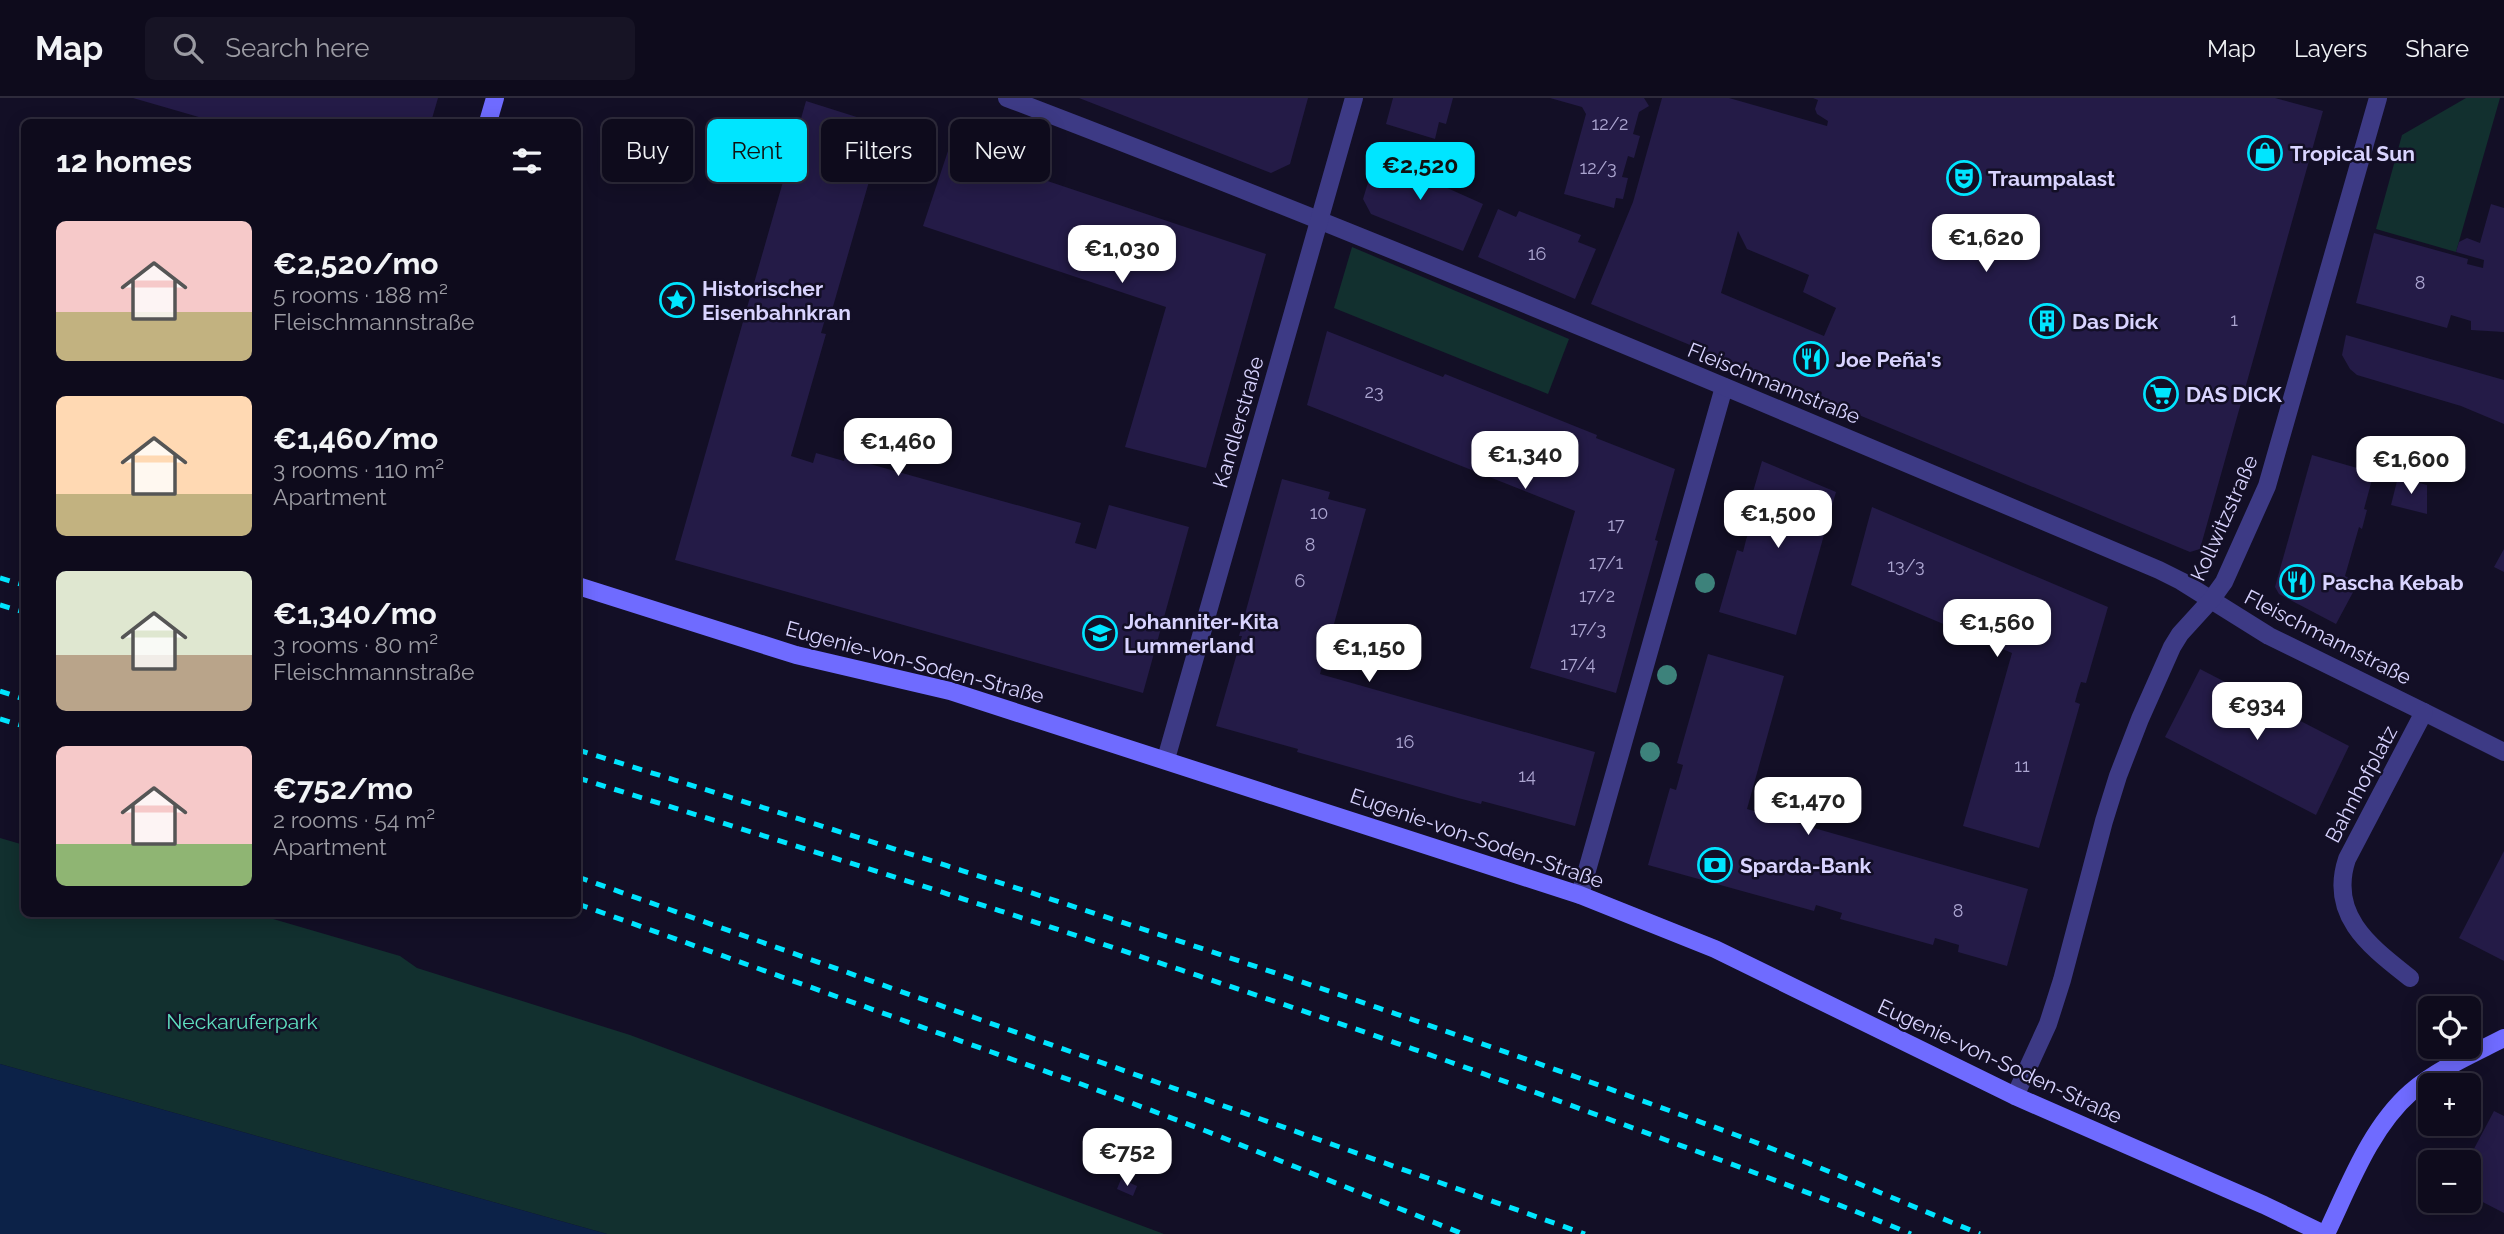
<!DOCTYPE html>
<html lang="en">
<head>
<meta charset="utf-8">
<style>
	body { margin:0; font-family:Raleway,sans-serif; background:#171425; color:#f1f3f6; height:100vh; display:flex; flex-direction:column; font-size:26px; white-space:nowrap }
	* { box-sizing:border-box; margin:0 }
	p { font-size:23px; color:#9b9ba3 }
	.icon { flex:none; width:38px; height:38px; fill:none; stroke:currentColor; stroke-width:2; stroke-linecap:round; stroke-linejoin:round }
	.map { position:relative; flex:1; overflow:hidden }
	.drawer { position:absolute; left:21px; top:21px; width:560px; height:798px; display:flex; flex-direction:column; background:#0e0b1c; border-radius:10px; box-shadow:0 4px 18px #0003,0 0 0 2px #2e2b3b }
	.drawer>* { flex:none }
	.hud { position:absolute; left:602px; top:21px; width:665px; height:63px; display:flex; gap:14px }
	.tools { position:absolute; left:2418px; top:898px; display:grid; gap:14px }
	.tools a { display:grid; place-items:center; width:63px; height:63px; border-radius:10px; background:#0e0b1c; box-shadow:0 4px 18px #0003,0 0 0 2px #2e2b3b; font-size:35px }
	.price { position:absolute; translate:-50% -60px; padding:0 16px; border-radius:14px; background:#fff; color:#222; font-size:23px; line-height:46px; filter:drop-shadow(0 2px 4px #0008) }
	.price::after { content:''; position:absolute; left:50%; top:42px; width:21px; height:16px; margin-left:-10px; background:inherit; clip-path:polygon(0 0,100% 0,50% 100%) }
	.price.on { background:#00e5ff; color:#111 }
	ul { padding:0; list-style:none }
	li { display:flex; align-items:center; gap:21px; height:175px; padding:0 35px }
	li span { display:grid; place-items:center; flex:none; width:196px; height:140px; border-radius:10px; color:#555 }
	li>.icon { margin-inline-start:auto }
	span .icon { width:84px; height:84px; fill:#fffc; stroke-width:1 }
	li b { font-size:30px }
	h2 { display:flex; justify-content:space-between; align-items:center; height:84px; padding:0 35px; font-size:30px }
	.tag { padding:0 24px; border-radius:10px; background:#0e0b1c; box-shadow:0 4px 18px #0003,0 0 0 2px #2e2b3b; font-size:24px; line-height:63px }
	.tag.on { background:#00e5ff; color:#111 }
	header { display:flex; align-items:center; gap:42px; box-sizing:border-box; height:98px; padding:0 35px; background:#0e0b1c; border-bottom:2px solid #2e2b3b }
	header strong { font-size:33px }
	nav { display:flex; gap:38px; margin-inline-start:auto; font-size:24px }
	.search { width:490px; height:63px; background:#171425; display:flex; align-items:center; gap:18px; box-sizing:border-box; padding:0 24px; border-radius:10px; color:#9b9ba3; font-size:26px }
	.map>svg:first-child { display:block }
	.green { fill:#12302f }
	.water { fill:#0c2248 }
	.building { fill:#241b47; fill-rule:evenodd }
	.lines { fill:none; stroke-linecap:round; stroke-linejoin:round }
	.service { stroke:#3d3a85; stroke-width:18 }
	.pedestrian { stroke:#3d3a85; stroke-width:18 }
	.minor { stroke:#3d3a85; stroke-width:18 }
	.secondary { stroke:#6f6bff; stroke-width:18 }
	.rail { stroke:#00e5ff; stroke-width:5; stroke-dasharray:10 9; stroke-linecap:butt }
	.tree { fill:#3d827b }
	.labels { text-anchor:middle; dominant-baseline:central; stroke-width:5; stroke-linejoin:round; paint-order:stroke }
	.number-label { font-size:18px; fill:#aca6d1 }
	.poi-label { font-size:21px; font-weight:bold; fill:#d9d4ff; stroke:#130f26; text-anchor:start }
	.street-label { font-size:21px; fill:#d9d4ff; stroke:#130f26 }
	.park-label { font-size:21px; fill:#5fe0c0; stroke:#130f26 }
</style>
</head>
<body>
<header>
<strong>Map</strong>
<div class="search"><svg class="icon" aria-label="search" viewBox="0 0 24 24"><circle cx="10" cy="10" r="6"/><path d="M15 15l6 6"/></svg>Search here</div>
<nav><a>Map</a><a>Layers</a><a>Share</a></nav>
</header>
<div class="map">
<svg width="2504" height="1136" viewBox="0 0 2504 1136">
	<rect width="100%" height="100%" fill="#130f26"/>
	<g class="green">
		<polygon points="2466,0 2500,0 2456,154 2376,131 2402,37"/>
		<polygon points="1352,149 1569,241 1548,296 1334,210"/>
		<polygon points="0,740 24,747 24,816 256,816 400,858 417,870 630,937 1164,1136 607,1136 0,966"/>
	</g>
	<polygon class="water" points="0,966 607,1136 0,1136"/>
	<g class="building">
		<polygon points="133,0 438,0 431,24 216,24"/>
		<polygon points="1079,0 1308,0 1290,66 1271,75"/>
		<polygon points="1393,0 1453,0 1446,26 1439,24 1435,41 1386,26"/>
		<polygon points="1550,0 1644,0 1649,8 1639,14 1633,36 1640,38 1634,60 1628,58 1622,79 1628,80 1623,101 1616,100 1614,110 1564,96 1586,16 1582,9"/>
		<path d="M 1662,0 L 1729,0 L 1827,28 L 1828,23 L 1817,16 L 1815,11 L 1818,2 L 1813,0 L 2275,0 L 2323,13 L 2200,451 L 2190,454 L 1591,206 L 1633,104 ZM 1738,133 L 1747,151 L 1809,177 L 1803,194 L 1836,210 L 1824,238 L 1721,195 Z"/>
		<polygon points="806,3 885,28 832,212 828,211 821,235 826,236 791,358 813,365 816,355 844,363 845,359 1081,425 1075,445 1096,451 1109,407 1189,429 1143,595 675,462"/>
		<polygon points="949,50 1266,156 1206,370 1125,349 1166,209 923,128"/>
		<polygon points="1377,55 1415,66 1414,70 1446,84 1445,89 1483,106 1463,153 1371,116 1363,101"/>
		<polygon points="2491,106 2504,110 2504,234 2471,232 2471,223 2451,217 2447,230 2356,205 2374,135 2468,161 2467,166 2483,170 2484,162 2456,154 2459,144 2467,140 2480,145"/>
		<polygon points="1498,111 1516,119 1519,113 1581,137 1578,144 1596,151 1575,201 1478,159"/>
		<polygon points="1327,233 1443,279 1445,276 1597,337 1596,340 1675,371 1655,442 1658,443 1616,595 1530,570 1575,413 1307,307"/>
		<polygon points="2346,237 2504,282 2504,326 2461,308 2357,277 2350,271 2342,257"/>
		<polygon points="2312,357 2371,374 2373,378 2364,411 2367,412 2362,431 2359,429 2345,478 2358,485 2336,526 2279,496 2275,489"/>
		<polygon points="1762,363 1836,394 1796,537 1719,514 1737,452 1743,454 1746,442 1750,430 1743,428"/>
		<polygon points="2398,379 2427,387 2427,416 2391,407"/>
		<polygon points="1282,381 1330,394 1328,401 1366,411 1320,576 1595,654 1575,728 1482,703 1481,706 1458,700 1297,654 1298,651 1216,628 1242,538 1239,538"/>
		<polygon points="1872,409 2108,509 2086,585 2081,584 2078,593 2075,604 2080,606 2039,750 1963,728 2012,555 1851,487"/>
		<polygon points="2504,451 2504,474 2494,469"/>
		<polygon points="1708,556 1784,578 1747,711 2028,791 2007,868 1958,854 1959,847 1935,840 1933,847 1840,821 1842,815 1816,807 1814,813 1648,767 1670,690 1676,692 1683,667 1677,665"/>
		<polygon points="2200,571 2349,648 2316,717 2165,639"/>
		<polygon points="2504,753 2504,863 2459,840"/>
		<polygon points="2494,1013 2504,1018 2504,1115 2469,1097 2469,1064 2467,1064"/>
		<polygon points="1121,1081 1137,1088 1133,1098 1117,1091"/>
	</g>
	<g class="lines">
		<polyline class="service" points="2424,614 2504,654"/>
		<polyline class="pedestrian" points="1580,797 1724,289"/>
		<g class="minor">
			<path d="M 1007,0 C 1395,148 1777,310 2159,472 L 2181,483 L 2269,538 L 2424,614 L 2347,761 C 2328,818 2371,849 2410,880"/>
			<polyline points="1166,661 1354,0"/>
			<polyline points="2015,998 2048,926 2062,882 2104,723 2118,678 2140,621 2172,549 2180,536 2211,502 2224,484 2267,388 2378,0"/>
		</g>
		<g class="secondary">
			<polyline points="488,24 495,0"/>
			<polyline points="578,488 796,557 950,593 1580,797 1715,851 2015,998 2264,1107 2324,1136"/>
			<path d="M 2326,1136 C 2349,1088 2370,1030 2411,994 C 2438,971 2473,956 2504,940"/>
		</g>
		<g class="rail">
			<polyline points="0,480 24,487"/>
			<polyline points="0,507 24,514"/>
			<polyline points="0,593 24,601"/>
			<polyline points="0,621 24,628"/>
			<path d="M 578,652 C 972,774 1365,899 1752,1043 C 1828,1072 1904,1105 1980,1136"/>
			<path d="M 578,680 C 920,786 1263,894 1600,1018 C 1704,1056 1808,1093 1911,1136"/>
			<polyline points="578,779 1585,1136"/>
			<polyline points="578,806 1081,986 1206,1033 1463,1136"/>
		</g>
	</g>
	<g class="tree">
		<circle cx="1705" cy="485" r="10"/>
		<circle cx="1667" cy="577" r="10"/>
		<circle cx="1650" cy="654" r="10"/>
	</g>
	<defs>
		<g id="shop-ring" transform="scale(1.75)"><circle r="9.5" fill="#130f26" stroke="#00e5ff" stroke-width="1.5"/><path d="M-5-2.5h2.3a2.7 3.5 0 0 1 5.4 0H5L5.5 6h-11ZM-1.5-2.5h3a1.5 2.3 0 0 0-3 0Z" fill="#00e5ff"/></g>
		<g id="theatre-ring" transform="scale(1.75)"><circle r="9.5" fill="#130f26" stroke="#00e5ff" stroke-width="1.5"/><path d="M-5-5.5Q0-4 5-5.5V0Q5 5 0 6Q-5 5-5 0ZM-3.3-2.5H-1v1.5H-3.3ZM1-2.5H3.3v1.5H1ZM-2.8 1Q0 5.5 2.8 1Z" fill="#00e5ff"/></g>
		<g id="sight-ring" transform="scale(1.75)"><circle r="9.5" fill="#130f26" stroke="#00e5ff" stroke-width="1.5"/><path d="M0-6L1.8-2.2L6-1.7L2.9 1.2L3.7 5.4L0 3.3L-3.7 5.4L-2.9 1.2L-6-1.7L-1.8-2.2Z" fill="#00e5ff"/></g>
		<g id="building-ring" transform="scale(1.75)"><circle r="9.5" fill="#130f26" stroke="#00e5ff" stroke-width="1.5"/><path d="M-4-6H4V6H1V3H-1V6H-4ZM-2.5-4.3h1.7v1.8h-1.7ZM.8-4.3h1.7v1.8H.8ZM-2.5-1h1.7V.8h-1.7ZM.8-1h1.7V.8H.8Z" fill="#00e5ff"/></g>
		<g id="restaurant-ring" transform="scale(1.75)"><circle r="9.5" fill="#130f26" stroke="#00e5ff" stroke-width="1.5"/><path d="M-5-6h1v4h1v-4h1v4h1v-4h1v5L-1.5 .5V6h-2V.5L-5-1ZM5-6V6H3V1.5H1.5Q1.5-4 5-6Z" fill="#00e5ff"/></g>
		<g id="supermarket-ring" transform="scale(1.75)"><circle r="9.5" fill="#130f26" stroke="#00e5ff" stroke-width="1.5"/><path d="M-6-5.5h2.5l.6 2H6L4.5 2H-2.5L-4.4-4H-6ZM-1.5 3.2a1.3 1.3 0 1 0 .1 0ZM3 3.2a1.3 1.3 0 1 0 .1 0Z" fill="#00e5ff"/></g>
		<g id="school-ring" transform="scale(1.75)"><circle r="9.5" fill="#130f26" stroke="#00e5ff" stroke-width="1.5"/><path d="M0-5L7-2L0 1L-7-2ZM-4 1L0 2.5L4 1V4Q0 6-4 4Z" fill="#00e5ff"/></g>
		<g id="bank-ring" transform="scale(1.75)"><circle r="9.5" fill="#130f26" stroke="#00e5ff" stroke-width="1.5"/><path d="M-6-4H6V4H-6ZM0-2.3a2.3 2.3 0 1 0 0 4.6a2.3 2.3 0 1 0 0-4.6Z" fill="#00e5ff"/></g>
	</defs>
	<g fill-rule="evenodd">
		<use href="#shop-ring" x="2265" y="55"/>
		<use href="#theatre-ring" x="1964" y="80"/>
		<use href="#sight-ring" x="677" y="202"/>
		<use href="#building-ring" x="2047" y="223"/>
		<use href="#restaurant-ring" x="1811" y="261"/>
		<use href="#supermarket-ring" x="2161" y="296"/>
		<use href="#restaurant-ring" x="2297" y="484"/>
		<use href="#school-ring" x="1100" y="535"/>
		<use href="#bank-ring" x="1715" y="767"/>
	</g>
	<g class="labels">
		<g class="number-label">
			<text x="1610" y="25">12/2</text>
			<text x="1598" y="69">12/3</text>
			<text x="1537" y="155">16</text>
			<text x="2420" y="184">8</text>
			<text x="2234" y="221">1</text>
			<text x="1374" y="293">23</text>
			<text x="1319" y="414">10</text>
			<text x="1616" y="426">17</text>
			<text x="1310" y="446">8</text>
			<text x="1606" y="464">17/1</text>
			<text x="1906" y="467">13/3</text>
			<text x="1300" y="482">6</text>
			<text x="1597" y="497">17/2</text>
			<text x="1588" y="530">17/3</text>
			<text x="1578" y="565">17/4</text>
			<text x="1405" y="643">16</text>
			<text x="2022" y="667">11</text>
			<text x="1527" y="677">14</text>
			<text x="1958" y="812">8</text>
		</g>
		<g class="poi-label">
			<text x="2290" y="55">Tropical Sun</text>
			<text x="1988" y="80">Traumpalast</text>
			<text x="702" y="190">Historischer<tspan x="702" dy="24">Eisenbahnkran</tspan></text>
			<text x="2072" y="223">Das Dick</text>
			<text x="1836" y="261">Joe Peña's</text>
			<text x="2186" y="296">DAS DICK</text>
			<text x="2322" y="484">Pascha Kebab</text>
			<text x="1124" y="523">Johanniter-Kita<tspan x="1124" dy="24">Lummerland</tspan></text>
			<text x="1740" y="767">Sparda-Bank</text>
		</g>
		<g class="street-label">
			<text transform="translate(1774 285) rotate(22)">Fleischmannstraße</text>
			<text transform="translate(1238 324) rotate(-74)">Kandlerstraße</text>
			<text transform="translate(2224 420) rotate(-66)">Kollwitzstraße</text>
			<text transform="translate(2328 539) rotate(27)">Fleischmannstraße</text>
			<text transform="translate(915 564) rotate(15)">Eugenie-von-Soden-Straße</text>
			<text transform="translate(2361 686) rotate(-62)">Bahnhofplatz</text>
			<text transform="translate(1477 740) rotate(19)">Eugenie-von-Soden-Straße</text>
			<text transform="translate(2000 963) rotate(25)">Eugenie-von-Soden-Straße</text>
		</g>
		<g class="park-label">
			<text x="242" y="923">Neckaruferpark</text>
		</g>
	</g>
</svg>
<div class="tools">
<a><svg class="icon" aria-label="locate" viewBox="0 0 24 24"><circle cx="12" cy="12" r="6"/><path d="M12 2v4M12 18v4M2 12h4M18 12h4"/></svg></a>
<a>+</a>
<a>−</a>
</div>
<b class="price on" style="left:1420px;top:104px">€2,520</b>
<b class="price" style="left:1986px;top:176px">€1,620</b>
<b class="price" style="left:1122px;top:187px">€1,030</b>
<b class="price" style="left:898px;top:380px">€1,460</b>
<b class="price" style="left:1525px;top:393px">€1,340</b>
<b class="price" style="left:2411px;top:398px">€1,600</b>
<b class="price" style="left:1778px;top:452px">€1,500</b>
<b class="price" style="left:1997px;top:561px">€1,560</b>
<b class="price" style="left:1369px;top:586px">€1,150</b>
<b class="price" style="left:2257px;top:644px">€934</b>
<b class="price" style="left:1808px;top:739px">€1,470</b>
<b class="price" style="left:1127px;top:1090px">€752</b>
<div class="hud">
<a class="tag">Buy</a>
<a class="tag on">Rent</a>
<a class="tag">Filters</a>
<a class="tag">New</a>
</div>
<section class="drawer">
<h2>12 homes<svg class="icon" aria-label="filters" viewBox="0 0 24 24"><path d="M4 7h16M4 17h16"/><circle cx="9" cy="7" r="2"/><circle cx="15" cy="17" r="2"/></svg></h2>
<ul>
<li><span style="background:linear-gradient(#f6c9c9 65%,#c2b280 0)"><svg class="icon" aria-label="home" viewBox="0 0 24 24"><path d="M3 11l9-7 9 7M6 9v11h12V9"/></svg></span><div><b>€2,520/mo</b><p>5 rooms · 188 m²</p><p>Fleischmannstraße</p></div></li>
<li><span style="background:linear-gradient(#ffd9b3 70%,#c2b280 0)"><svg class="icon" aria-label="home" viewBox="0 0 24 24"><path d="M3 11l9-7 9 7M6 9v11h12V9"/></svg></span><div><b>€1,460/mo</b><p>3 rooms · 110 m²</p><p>Apartment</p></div></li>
<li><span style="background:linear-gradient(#dfe7d0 60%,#b9a48a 0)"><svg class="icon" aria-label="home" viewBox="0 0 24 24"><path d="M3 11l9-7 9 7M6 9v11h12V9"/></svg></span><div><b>€1,340/mo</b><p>3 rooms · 80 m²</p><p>Fleischmannstraße</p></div></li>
<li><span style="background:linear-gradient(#f6c9c9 70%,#8fb573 0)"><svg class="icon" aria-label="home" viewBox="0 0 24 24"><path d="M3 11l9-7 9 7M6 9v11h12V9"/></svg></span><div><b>€752/mo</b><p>2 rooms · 54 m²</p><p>Apartment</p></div></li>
</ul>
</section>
</div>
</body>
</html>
